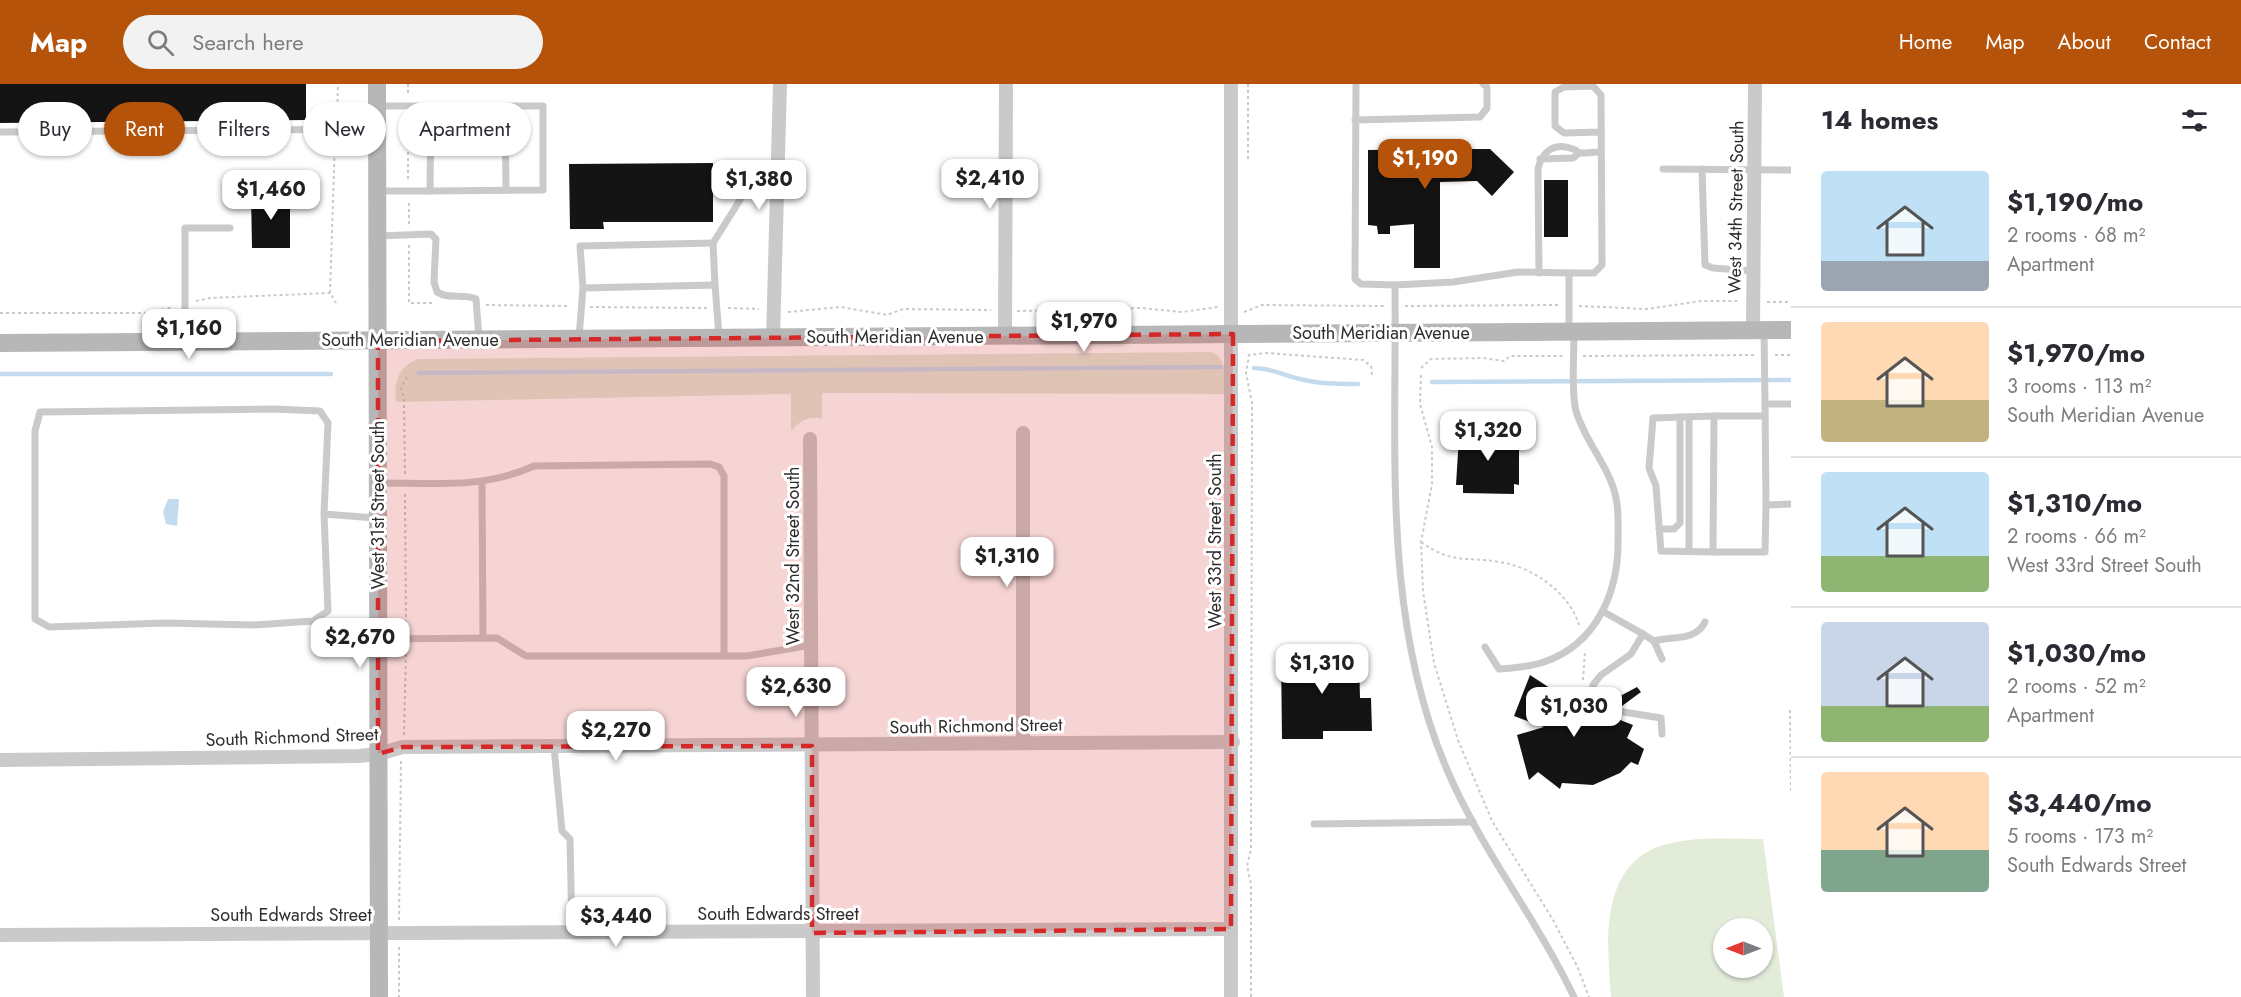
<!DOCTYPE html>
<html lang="en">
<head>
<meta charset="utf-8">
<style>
	body { margin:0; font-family:Jost,sans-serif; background:#f2f2f3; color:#2b2b33; height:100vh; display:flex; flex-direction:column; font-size:22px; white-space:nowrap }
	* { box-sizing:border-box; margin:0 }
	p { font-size:20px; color:#7c7c81 }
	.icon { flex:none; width:33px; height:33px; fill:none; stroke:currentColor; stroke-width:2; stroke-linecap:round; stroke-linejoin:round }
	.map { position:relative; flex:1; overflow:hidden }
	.panel { display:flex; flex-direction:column; background:#fff; width:450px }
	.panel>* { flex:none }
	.guide { position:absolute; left:18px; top:18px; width:570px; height:54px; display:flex; gap:12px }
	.needle { width:39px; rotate:270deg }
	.buttons { position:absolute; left:1713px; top:834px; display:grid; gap:12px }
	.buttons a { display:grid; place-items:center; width:60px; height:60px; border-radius:50%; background:#fff; box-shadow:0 2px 4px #0004; font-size:30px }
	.price { position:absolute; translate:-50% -51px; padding:0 14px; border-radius:12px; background:#fff; color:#222; font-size:20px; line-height:39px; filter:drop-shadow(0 2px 3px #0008) }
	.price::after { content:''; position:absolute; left:50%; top:36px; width:18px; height:14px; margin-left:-9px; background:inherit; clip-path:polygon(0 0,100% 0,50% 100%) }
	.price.selected { background:#b45309; color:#fff }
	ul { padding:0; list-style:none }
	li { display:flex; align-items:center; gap:18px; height:150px; padding:0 30px }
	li+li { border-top:2px solid #e1e1e2 }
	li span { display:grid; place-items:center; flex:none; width:168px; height:120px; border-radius:6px; color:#555 }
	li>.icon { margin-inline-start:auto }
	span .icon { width:72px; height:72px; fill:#fffc; stroke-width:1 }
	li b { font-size:26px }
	h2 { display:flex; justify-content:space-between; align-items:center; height:72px; padding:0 30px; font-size:26px }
	.chip { padding:0 21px; border-radius:27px; background:#fff; box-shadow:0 2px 4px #0004; font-size:21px; line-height:54px }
	.chip.selected { background:#b45309; color:#fff }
	header { display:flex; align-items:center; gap:36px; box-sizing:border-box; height:84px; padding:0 30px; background:#b45309; color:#fff }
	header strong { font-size:28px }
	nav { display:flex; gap:33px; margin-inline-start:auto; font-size:21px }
	.search { width:420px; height:54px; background:#f2f2f3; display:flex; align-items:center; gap:15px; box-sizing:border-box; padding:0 21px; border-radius:33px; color:#7c7c81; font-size:22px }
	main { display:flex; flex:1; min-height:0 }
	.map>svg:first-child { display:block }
	.green { fill:#e2ecd9; fill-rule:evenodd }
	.water { fill:#c3dbed }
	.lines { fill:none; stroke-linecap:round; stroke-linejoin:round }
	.stream { stroke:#c3dbed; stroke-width:4.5 }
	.building { fill:#141414 }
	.path { stroke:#cacaca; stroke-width:2; stroke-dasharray:3 3; stroke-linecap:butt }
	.lane { stroke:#cacaca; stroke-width:7 }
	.street { stroke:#cacaca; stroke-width:14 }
	.secondary { stroke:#b7b7b7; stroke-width:18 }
	.marked { fill:#d62828; fill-opacity:0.2; stroke:#d62828; stroke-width:4.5; stroke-dasharray:12 8; stroke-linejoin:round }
	.labels { text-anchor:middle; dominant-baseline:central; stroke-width:6; stroke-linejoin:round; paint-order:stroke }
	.street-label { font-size:18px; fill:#2d2d2d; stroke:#fff }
</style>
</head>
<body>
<header>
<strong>Map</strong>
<div class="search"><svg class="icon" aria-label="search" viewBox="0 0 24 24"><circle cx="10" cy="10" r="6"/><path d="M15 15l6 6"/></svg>Search here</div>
<nav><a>Home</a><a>Map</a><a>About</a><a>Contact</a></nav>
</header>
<main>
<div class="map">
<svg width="1791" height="913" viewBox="0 0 1791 913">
	<rect width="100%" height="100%" fill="#fff"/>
	<g class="green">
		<path d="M 1211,268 C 1229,274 1224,294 1224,310 L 822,309 L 822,335 C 809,331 800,337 791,347 L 791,310 L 396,318 C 394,299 398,282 418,275 Z"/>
		<path d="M 1763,755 L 1784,913 L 1611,913 C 1607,859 1598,778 1667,760 C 1698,752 1731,755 1763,755 ZM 1762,844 L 1762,884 L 1724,884 L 1724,844 Z"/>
	</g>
	<polygon class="water" points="168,415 179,415 177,442 166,440 163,428"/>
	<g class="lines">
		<g class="stream">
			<path d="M 1254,284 C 1270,284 1281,290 1296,294 C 1317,300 1337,300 1358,300"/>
			<polyline points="419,289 1221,283"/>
			<polyline points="0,290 331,290"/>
			<polyline points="1432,298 1791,296"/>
		</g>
	</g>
	<g class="building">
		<polygon points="0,0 306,0 306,36 0,39"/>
		<polygon points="1436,61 1447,61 1447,65 1490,65 1514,88 1492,112 1477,97 1440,98 1440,184 1414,184 1414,140 1390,142 1390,150 1378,150 1377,142 1368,141 1368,66 1435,65"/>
		<polygon points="713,79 713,138 603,138 604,145 570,145 569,80"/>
		<rect x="1544" y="96" width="24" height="57"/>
		<polygon points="251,110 290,110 290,164 252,164"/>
		<polygon points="1472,342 1504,342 1504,352 1514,353 1514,365 1519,366 1519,401 1514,400 1514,410 1463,409 1463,401 1456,401 1459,352 1472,352"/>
		<polygon points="1316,563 1342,563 1342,575 1359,575 1360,614 1371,614 1372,647 1323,647 1323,655 1282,655 1281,569 1316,569"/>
		<polygon points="1530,591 1588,629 1590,624 1607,625 1609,618 1637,603 1641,608 1622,622 1613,623 1610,632 1633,641 1627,654 1644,665 1638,681 1631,678 1620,689 1593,701 1562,699 1560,705 1538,688 1529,696 1517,651 1544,643 1514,632"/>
	</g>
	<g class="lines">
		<g class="path">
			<polyline points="408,0 408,11"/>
			<polyline points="1248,0 1248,78"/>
			<polyline points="408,32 408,98"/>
			<polyline points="337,36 338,0"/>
			<polyline points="335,56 330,209 336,219"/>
			<polyline points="409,119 409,140"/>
			<polyline points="409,161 409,219 435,219"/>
			<polyline points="196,217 210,214 330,209"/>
			<polyline points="1767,218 1791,218"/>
			<polyline points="486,221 570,222"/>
			<polyline points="1405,222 1558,221"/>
			<polyline points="1579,222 1647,225 1701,217 1740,217"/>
			<polyline points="590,223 708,224"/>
			<polyline points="728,224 759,225"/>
			<polyline points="1017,227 1141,224 1182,228 1218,223"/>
			<polyline points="788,228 841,223 887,231 903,225 991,226"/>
			<polyline points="1244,228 1262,221 1384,222"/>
			<polyline points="0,229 148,229 173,223"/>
			<polyline points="1775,271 1791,271"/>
			<polyline points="1583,272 1755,271"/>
			<polyline points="1421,284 1431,275 1483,274 1504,277 1510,272 1563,272"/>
			<polyline points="1421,291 1420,320 1432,363 1432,400 1421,458 1423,507 1434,579 1458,656 1492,737 1553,836 1578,884 1589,913"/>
			<polyline points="405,390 404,315 401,304 407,293"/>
			<polyline points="405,410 406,546"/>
			<path d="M 1421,458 C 1454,481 1465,472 1500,478 C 1532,483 1569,508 1579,541"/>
			<polyline points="1583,596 1585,567"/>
			<polyline points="1576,621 1582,605"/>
			<polyline points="1790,626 1791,709"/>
			<polyline points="404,651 406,566"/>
			<polyline points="399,836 401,677"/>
			<polyline points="399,863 399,913"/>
			<polyline points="1251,913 1251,800 1247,782 1251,765 1252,319 1246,289 1249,271 1266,269 1363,276 1371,282 1372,291"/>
		</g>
		<g class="lane">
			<polyline points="1356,0 1355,195 1361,200 1395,201"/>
			<polyline points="505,22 506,106"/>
			<polyline points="1355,36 1480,33 1487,24 1487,3 1483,0"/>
			<polyline points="0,48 375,45"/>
			<polyline points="1540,75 1573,74 1579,69"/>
			<polyline points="1663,85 1791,86"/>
			<polyline points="1702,85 1705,181 1713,184 1753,187"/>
			<polyline points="378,107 430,107 431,22 379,22"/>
			<polyline points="430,107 543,106 543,22 431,22"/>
			<path d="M 378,152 L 431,150 L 436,155 L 434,198 L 437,208 C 449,216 463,209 476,215 L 479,255"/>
			<path d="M 1539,189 L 1538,85 C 1542,67 1554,58 1573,65 C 1582,68 1573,68 1582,69 C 1588,69 1595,68 1601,68"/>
			<polyline points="1569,189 1594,189 1602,181 1601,11 1593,2 1564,3 1555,8 1555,42 1564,49 1601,48"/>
			<polyline points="715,201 713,159 745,108 760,96 776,92"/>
			<polyline points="583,204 580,162 713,159"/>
			<polyline points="1764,246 1765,320 1791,320"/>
			<path d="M 1569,247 L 1569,189 L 1518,188 L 1453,198 L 1395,201 C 1397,364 1381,534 1448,688 C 1482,767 1537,835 1574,913"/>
			<polyline points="579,253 583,204 715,201 719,252"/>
			<polyline points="185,256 185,144 230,144"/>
			<polyline points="1765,320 1766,421 1791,420"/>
			<polyline points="1765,332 1714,332 1713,468 1765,468 1766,421"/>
			<path d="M 380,399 C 434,399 483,405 534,382 L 710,380 L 719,383 L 724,392 L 724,571"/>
			<polyline points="482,399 483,553"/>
			<polyline points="324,430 328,527 313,537 254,541 165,539 49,543 35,535 35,347 40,328 274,325 320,327 328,339 324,430 375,434"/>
			<polyline points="1659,445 1674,445 1680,439 1680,333"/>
			<polyline points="1689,467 1689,333"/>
			<polyline points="1713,468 1661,467 1656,402 1649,384 1653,334 1714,332"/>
			<polyline points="1604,528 1643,550 1631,570 1601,591 1593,601 1593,615 1604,620"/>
			<polyline points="1643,550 1654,557 1662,575"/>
			<polyline points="378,555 497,554 526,572 747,572 811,561"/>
			<path d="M 1654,557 C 1673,552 1696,557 1705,538"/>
			<path d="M 1485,563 L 1499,585 C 1514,584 1530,583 1544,578 C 1597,560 1619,507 1618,455 C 1618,442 1619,427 1616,414 C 1610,383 1585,358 1576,327 C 1571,307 1574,272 1574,250"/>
			<polyline points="1617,627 1661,634 1662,650"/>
			<polyline points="554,663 562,747 570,755 572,848"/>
			<polyline points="1314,740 1473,738"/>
		</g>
		<g class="street">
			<polyline points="1231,0 1231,913"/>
			<polyline points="1753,246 1755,0"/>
			<polyline points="1005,252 1006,0"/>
			<polyline points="773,254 780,0"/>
			<polyline points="1023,349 1023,659"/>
			<polyline points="810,355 813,913"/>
			<polyline points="0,676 359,672 378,670 403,663 1233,658"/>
			<polyline points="0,851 1231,845"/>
		</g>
		<g class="secondary">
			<polyline points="377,0 379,913"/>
			<polyline points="0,259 1791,246"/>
		</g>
	</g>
	<path class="marked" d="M 1233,250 L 1231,845 L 812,849 L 812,662 L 403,663 L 378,670 L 378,257 Z"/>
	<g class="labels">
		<g class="street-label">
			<text transform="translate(1736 123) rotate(-89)">West 34th Street South</text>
			<text x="1381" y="249">South Meridian Avenue</text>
			<text x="895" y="253">South Meridian Avenue</text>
			<text x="410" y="256">South Meridian Avenue</text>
			<text transform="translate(378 421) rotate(-90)">West 31st Street South</text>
			<text transform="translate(1215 457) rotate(-90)">West 33rd Street South</text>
			<text transform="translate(793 472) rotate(-90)">West 32nd Street South</text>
			<text transform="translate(976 642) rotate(-1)">South Richmond Street</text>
			<text transform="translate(292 653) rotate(-2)">South Richmond Street</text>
			<text x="778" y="830">South Edwards Street</text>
			<text x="291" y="831">South Edwards Street</text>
		</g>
	</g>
</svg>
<div class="buttons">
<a><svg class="needle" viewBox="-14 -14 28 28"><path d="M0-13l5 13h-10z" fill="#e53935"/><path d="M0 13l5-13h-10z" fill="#7c7c81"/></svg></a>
</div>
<b class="price selected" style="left:1425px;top:106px">$1,190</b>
<b class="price" style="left:990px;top:126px">$2,410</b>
<b class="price" style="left:759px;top:127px">$1,380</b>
<b class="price" style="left:271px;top:137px">$1,460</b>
<b class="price" style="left:1084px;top:269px">$1,970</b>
<b class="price" style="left:189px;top:276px">$1,160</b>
<b class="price" style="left:1488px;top:378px">$1,320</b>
<b class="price" style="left:1007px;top:504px">$1,310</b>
<b class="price" style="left:360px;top:585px">$2,670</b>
<b class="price" style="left:1322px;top:611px">$1,310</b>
<b class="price" style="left:796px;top:634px">$2,630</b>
<b class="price" style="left:1574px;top:654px">$1,030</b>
<b class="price" style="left:616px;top:678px">$2,270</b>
<b class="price" style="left:616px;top:864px">$3,440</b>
<div class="guide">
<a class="chip">Buy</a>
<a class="chip selected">Rent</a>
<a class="chip">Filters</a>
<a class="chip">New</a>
<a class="chip">Apartment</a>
</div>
</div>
<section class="panel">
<h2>14 homes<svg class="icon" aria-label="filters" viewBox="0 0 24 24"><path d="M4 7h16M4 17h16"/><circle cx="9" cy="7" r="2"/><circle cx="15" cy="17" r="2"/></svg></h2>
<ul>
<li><span style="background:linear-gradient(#bfe0f5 75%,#9aa5b1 0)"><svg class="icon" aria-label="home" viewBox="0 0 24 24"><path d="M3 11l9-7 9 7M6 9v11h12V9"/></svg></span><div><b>$1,190/mo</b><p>2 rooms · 68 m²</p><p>Apartment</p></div></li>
<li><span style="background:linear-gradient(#ffd9b3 65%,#c2b280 0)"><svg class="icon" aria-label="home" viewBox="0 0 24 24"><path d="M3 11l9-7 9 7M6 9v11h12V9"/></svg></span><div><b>$1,970/mo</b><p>3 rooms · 113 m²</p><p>South Meridian Avenue</p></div></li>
<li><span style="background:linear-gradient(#bfe0f5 70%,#8fb573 0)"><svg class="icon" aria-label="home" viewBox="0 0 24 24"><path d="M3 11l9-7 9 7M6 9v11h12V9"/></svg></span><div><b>$1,310/mo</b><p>2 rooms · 66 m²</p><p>West 33rd Street South</p></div></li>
<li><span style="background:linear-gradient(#c9d6e8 70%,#8fb573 0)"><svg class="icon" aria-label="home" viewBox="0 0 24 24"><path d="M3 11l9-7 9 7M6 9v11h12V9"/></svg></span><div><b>$1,030/mo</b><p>2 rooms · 52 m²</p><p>Apartment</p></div></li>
<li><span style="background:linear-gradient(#ffd9b3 65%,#7fa58c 0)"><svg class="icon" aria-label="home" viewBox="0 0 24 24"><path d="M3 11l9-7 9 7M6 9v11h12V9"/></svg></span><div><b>$3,440/mo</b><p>5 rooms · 173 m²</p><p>South Edwards Street</p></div></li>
</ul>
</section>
</main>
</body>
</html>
